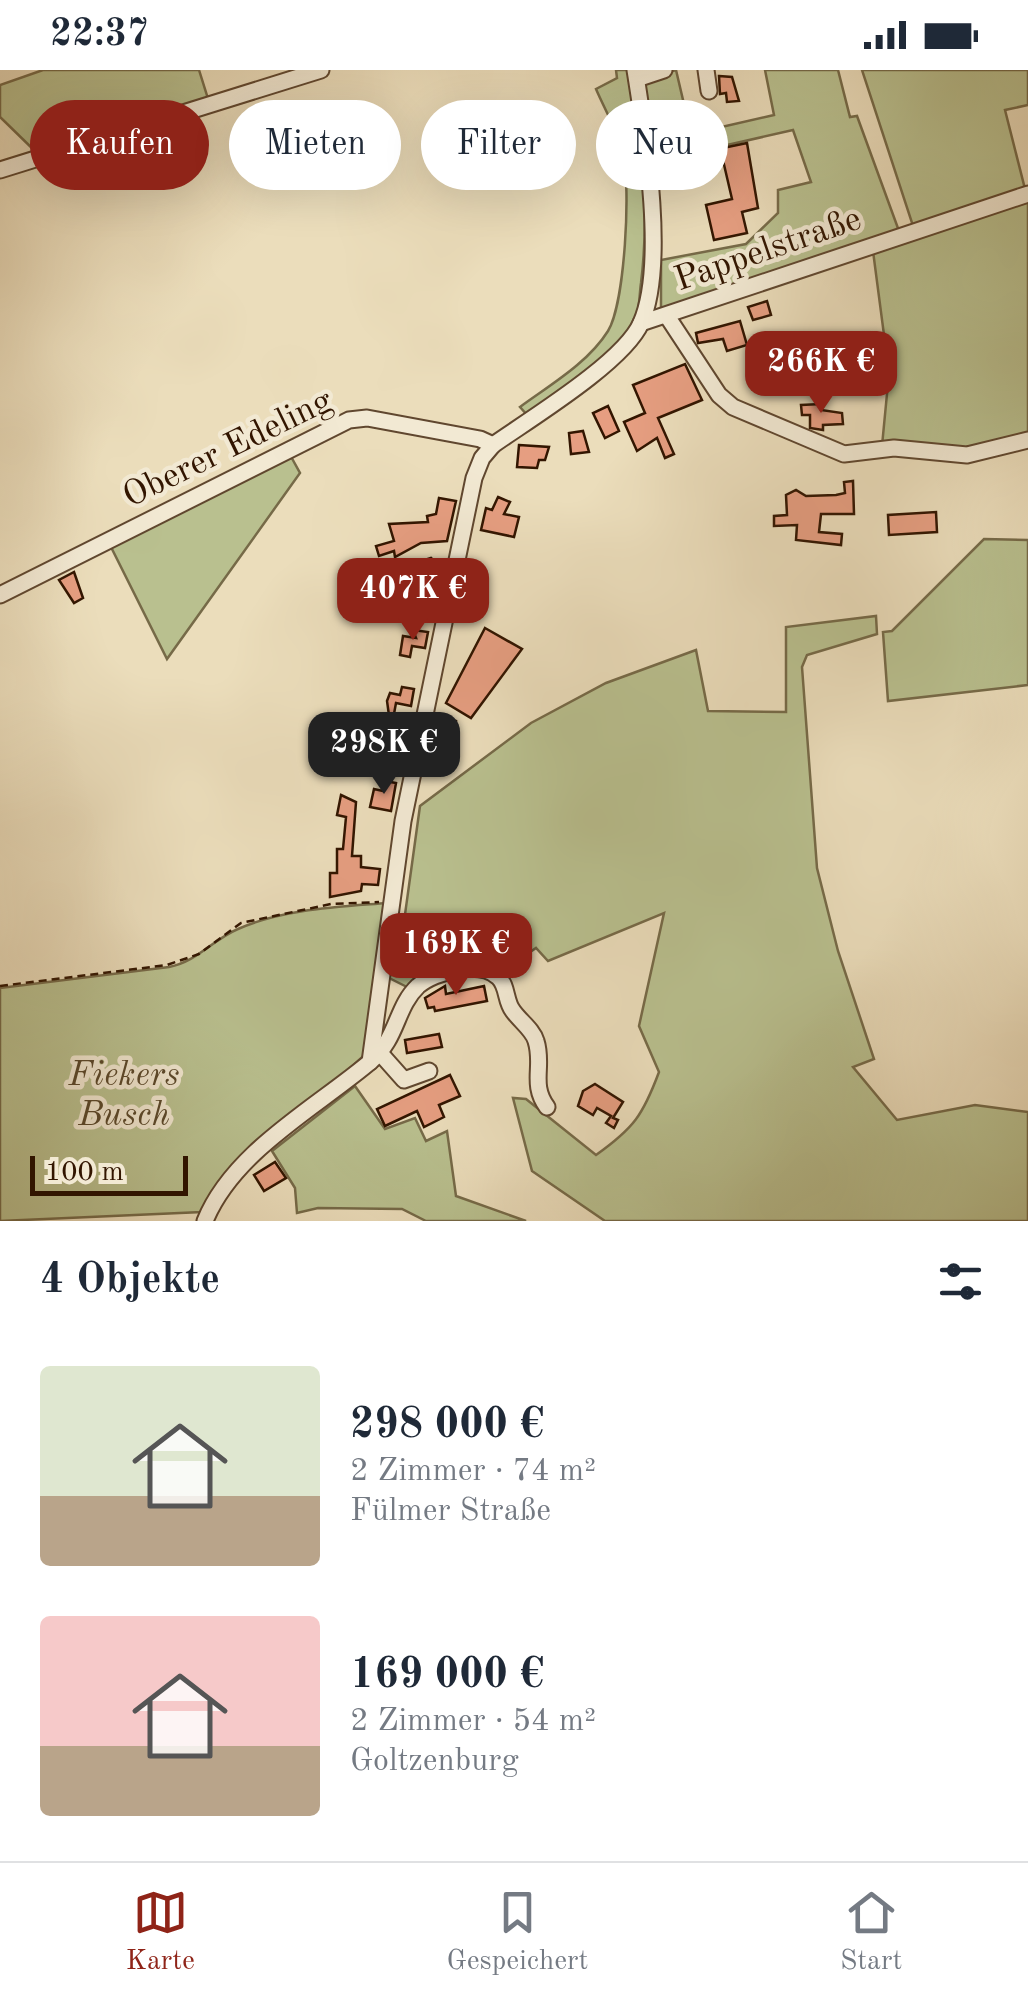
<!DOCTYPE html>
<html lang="de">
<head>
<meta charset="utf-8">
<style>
	body { margin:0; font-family:"Old Standard TT",serif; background:#f6f6f7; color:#1f2937; height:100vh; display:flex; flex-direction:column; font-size:38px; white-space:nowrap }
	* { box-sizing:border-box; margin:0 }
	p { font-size:32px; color:#747a83 }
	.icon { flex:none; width:55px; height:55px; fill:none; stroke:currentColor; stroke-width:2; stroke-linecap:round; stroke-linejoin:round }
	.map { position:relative; height:1151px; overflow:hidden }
	.panel { display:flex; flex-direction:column; background:#fff; flex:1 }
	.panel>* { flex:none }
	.top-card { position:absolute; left:30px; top:30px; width:970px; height:90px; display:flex; gap:20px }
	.scale { position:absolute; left:30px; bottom:25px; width:158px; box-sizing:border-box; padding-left:10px; border:5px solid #321500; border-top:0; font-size:28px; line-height:35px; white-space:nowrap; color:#321500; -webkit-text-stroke:8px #f2e9d3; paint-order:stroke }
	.price { position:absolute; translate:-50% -85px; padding:0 22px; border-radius:20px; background:#8f2418; color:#fff; font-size:32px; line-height:65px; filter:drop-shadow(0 2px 5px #0008) }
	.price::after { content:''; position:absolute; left:50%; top:60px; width:30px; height:22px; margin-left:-15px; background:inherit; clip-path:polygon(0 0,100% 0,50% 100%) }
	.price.active { background:#222; color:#fff }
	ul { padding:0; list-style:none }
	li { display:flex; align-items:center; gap:30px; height:250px; padding:0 40px }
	li span { display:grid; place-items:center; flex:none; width:280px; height:200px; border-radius:10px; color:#555 }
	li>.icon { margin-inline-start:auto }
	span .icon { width:120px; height:120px; fill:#fffc; stroke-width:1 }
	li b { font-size:42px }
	h2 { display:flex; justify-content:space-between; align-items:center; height:120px; padding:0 40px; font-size:42px }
	.tag { padding:0 35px; border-radius:45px; background:#fff; box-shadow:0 10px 40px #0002; font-size:35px; line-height:90px }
	.tag.active { background:#8f2418; color:#fff }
	.status { display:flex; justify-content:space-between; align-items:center; height:70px; padding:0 50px; background:#fff; direction:ltr }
	.status svg { height:28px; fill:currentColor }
	.menu { display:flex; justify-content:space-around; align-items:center; height:140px; border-top:2px solid #e0e1e3; background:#fff; font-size:28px; color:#747a83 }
	.menu a { display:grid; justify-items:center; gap:5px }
	.menu .active { color:#8f2418 }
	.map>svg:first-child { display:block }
	.green { fill:#b9c08f; stroke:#766a48; stroke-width:2.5 }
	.building { fill:#e69e81; stroke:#321500; stroke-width:2.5 }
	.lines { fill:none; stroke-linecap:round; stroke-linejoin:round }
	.minor-casing { stroke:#60472f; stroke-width:19 }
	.path { stroke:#321500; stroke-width:2.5; stroke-dasharray:8 5; stroke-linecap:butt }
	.minor { stroke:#f2e9d3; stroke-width:15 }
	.labels { text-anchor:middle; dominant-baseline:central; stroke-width:9; stroke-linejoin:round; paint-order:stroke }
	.street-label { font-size:35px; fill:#321500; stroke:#f2e9d3 }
	.park-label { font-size:35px; font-style:italic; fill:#5a482b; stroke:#f2e9d3 }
</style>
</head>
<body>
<div class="status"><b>22:37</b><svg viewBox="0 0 49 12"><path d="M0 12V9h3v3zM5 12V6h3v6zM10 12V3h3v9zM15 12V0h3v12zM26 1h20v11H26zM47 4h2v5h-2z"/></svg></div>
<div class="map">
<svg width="1028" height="1151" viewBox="0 0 1028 1151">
	<rect width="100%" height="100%" fill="#ebddbb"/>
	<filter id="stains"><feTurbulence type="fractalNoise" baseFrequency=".002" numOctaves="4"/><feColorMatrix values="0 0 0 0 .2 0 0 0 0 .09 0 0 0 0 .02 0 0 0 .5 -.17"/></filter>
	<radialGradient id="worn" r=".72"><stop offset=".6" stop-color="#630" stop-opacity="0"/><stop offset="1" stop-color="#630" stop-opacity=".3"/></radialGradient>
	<g class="green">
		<polygon points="43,0 199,0 209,32 39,85 0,47 0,15"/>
		<path d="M 616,0 L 630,0 C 642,72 650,140 641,213 C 639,226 640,245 632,257 C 608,294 564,320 528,346 L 520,337 C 550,315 588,293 608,261 C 625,233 631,117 623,84 C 618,62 605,40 596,19 L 617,8 Z"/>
		<polygon points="676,0 691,64 774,45 765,0 838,0 850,47 857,46 899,161 661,241 661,190 746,174 778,143 778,120 811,112 793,60 653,92 643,10"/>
		<polygon points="862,0 1028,0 1028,35 1005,40 1025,119 913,156"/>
		<polygon points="1028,129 1028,367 980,379 882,376 889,303 873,181"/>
		<polygon points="289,383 300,403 167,589 110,475"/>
		<polygon points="984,469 1028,470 1028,615 888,631 883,562 892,561"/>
		<path d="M 876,546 L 877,564 L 807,585 L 802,597 L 817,798 L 838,881 L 874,989 L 853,997 L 897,1050 L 975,1035 L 1028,1042 L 1028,1151 L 605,1151 L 532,1101 L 513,1028 L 526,1029 L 596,1085 C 634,1058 643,1045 659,1002 L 639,956 L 664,843 L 548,891 L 536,878 L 501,902 L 488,896 L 411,919 L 385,906 L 383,968 L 308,1037 L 235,1092 L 202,1142 L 0,1151 L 0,918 L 169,897 C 198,891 212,870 238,859 C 283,839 338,837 387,833 L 386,902 L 403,859 L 420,736 L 531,653 L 606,613 L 696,580 L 708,641 L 786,642 L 786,557 Z"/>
		<polygon points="355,1016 385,1059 415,1048 426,1071 447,1061 456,1126 526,1151 426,1151 402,1139 318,1138 297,1143 295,1118 272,1081"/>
	</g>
	<g class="building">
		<polygon points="719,6 732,7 739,31 727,32 726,23 720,24"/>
		<polygon points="747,73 758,138 742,142 747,163 714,170 706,135 732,129 722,86 691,93 689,85"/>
		<polygon points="767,231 771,245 753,250 748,237"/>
		<polygon points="740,251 747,275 727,281 723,269 698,273 696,263"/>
		<polygon points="685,294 702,330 658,348 674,384 665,388 657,368 637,381 624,352 645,343 633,315"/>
		<polygon points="821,334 821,340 842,343 843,354 823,355 823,360 810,358 810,345 802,345 801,335"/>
		<polygon points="608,336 619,361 605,368 593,343"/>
		<polygon points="583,361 589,382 571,384 569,363"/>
		<polygon points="519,375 549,377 545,390 539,390 537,398 517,397"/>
		<polygon points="853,411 854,444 821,444 819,462 842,464 841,475 796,470 797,455 774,456 774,446 787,445 786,425 796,420 806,426 836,425 845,423 844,412"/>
		<polygon points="498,427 510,432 504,444 519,447 514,467 481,460 486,438 492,440"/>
		<polygon points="439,428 456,431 447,471 421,473 395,487 394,481 379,486 376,476 394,471 389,454 428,452 427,446 436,444"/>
		<polygon points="936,442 937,462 889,465 888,445"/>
		<polygon points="431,488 438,495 436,504 431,506 434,515 416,520 424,544 409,549 403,528 390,533 387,524 405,518 403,510 422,505 418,492"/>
		<polygon points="74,502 83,528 74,533 59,510"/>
		<polygon points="471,513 486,516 476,540 464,538"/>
		<polygon points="485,558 522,579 471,648 446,633"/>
		<polygon points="413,560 428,562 425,578 412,576 410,587 400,585 403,566 416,568"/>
		<polygon points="402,617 414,619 411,636 396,633 391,660 387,631 390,623 400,625"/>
		<polygon points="446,649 456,651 454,674 446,672 442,693 431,690"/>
		<polygon points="385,711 396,713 391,741 370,737 374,719 383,721"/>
		<polygon points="341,725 356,732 352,786 361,786 361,797 380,799 378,815 362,814 361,821 330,827 330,803 337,803 337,779 343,779 346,747 337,745"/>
		<polygon points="445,916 446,924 484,916 487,931 435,941 434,937 428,938 425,928"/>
		<polygon points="439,964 442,977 407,983 405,970"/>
		<polygon points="450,1005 460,1026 439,1035 444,1047 424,1057 417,1041 385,1056 377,1039"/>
		<polygon points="595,1014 623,1032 613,1048 618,1050 614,1058 606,1053 611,1046 597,1038 593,1045 578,1036 583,1021"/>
		<polygon points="275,1092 286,1108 264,1121 254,1105"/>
	</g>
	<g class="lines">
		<g class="minor-casing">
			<g id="minor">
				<polyline points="706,0 709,21"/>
				<polyline points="637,9 664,0"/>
				<polyline points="0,100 321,0"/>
				<polyline points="667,246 719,325 733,337 844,384 894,378 967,385 1028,370"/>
				<polyline points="641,253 1028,124"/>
				<polyline points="0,525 349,350 367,348 480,369 493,375"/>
				<polyline points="380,983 404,1010 429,1001"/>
				<path d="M 370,992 C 399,967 395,938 418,916 C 435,901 480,890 498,907 C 508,916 505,931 513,941 C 520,951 533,960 536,971 C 544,996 530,1014 547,1037"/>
				<path d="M 205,1151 C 233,1082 314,1039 370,992 L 403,751 L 474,408 L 482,388 L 493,375 C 530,349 624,292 641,253 C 667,194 645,63 635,0"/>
			</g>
		</g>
		<polyline class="path" points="0,916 167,895 199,884 241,853 331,834 379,832"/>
		<use href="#minor" class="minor"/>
	</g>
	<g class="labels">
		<g class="street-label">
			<text transform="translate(768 180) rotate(-19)">Pappelstraße</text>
			<text transform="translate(228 379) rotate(-26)">Oberer Edeling</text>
		</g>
		<g class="park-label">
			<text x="124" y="1005">Fiekers<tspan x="124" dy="40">Busch</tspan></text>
		</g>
	</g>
	<rect width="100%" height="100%" filter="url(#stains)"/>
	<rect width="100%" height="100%" fill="url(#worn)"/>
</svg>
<div class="scale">100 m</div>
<b class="price" style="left:821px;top:346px">266K €</b>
<b class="price" style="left:413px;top:573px">407K €</b>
<b class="price active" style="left:384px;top:727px">298K €</b>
<b class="price" style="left:456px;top:928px">169K €</b>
<div class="top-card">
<a class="tag active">Kaufen</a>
<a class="tag">Mieten</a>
<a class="tag">Filter</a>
<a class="tag">Neu</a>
</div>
</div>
<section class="panel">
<h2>4 Objekte<svg class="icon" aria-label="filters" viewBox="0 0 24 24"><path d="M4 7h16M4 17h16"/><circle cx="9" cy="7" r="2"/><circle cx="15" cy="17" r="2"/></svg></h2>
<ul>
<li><span style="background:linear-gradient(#dfe7d0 65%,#b9a48a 0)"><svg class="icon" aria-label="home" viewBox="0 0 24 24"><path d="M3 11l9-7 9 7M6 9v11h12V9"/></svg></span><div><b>298 000 €</b><p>2 Zimmer · 74 m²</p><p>Fülmer Straße</p></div></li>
<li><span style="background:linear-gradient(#f6c9c9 65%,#b9a48a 0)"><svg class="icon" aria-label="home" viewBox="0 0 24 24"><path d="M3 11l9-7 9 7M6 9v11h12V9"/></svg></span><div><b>169 000 €</b><p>2 Zimmer · 54 m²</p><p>Goltzenburg</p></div></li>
</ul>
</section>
<nav class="menu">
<a class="active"><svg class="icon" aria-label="map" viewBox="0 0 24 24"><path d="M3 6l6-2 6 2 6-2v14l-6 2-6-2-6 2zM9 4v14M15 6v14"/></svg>Karte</a>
<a><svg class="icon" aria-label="saved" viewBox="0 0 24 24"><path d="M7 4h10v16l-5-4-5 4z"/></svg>Gespeichert</a>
<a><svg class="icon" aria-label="home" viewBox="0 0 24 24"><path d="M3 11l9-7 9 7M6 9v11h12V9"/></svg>Start</a>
</nav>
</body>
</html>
